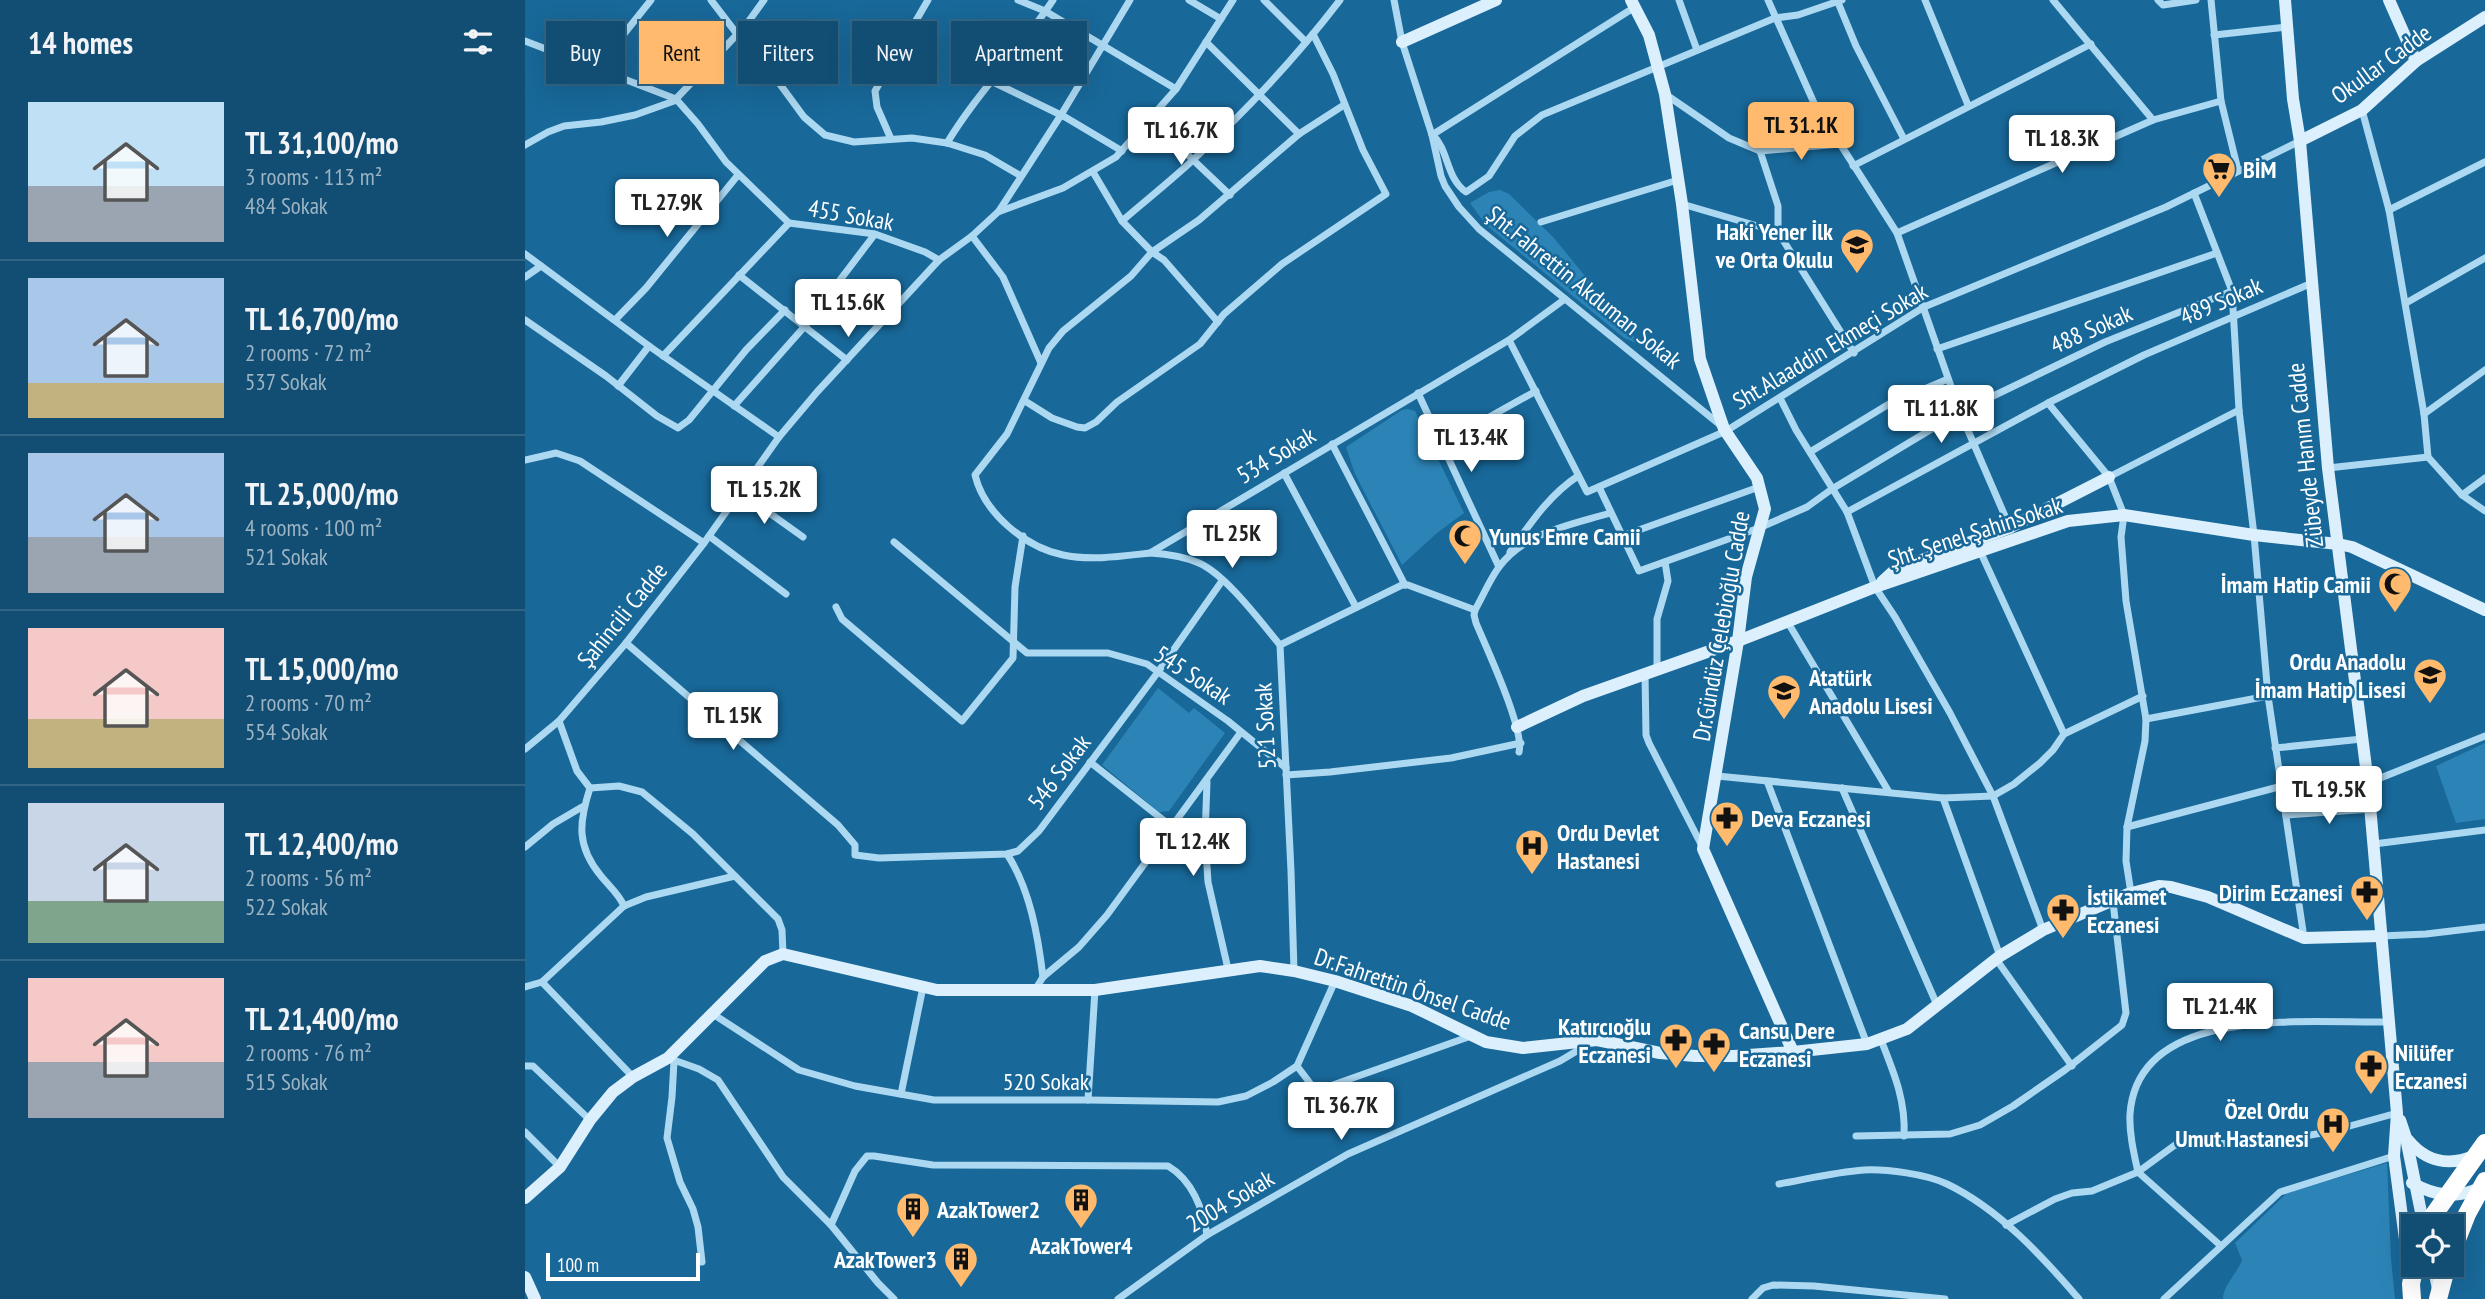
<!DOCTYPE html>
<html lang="en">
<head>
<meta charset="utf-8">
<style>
	body { margin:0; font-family:"PT Sans Narrow",sans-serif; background:#1b5578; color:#f1f3f6; height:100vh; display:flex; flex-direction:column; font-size:26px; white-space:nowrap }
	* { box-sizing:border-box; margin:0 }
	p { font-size:23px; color:#9cb4c4 }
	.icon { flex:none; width:38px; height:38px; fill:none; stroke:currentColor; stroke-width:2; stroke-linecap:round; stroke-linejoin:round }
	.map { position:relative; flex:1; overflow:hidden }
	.drawer { display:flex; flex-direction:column; background:#124e73; width:525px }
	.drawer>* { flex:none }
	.top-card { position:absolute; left:21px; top:21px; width:665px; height:63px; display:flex; gap:14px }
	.fabs { position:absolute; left:1876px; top:1214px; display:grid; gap:14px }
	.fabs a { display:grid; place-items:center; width:63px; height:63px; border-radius:0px; background:#124e73; box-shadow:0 7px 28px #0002,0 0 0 2px #316585; font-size:35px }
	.scale { position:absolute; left:21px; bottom:18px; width:154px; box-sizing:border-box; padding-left:7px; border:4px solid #fff; border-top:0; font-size:19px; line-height:24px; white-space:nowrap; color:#fff; -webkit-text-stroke:5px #186899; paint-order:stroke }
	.price { position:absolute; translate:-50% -60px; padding:0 16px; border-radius:7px; background:#fff; color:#222; font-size:23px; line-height:46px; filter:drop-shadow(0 2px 4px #0008) }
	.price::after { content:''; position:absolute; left:50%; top:42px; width:21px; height:16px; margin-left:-10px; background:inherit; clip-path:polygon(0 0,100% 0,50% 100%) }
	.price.current { background:#ffba6d; color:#111 }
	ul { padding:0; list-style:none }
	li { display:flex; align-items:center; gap:21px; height:175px; padding:0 28px }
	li+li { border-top:2px solid #316585 }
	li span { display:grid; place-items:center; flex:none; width:196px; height:140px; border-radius:0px; color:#555 }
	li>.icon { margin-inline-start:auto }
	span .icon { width:84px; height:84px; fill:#fffc; stroke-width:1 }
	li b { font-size:30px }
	h2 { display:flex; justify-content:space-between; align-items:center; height:84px; padding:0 28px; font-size:30px }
	.tag { padding:0 24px; border-radius:0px; background:#124e73; box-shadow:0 7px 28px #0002,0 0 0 2px #316585; font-size:24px; line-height:63px }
	.tag.current { background:#ffba6d; color:#111 }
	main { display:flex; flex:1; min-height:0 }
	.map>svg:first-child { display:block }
	.green { fill:#2c84b6 }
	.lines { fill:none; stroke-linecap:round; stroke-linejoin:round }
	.street { stroke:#acd8f1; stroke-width:7 }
	.secondary { stroke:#dbeffc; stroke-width:12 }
	.highway { stroke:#fff; stroke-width:18 }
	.labels { text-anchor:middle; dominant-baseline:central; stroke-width:5; stroke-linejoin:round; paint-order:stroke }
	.street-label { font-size:24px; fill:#fff; stroke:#186899 }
	.poi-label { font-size:24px; font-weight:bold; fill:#fff; stroke:#186899; text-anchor:start }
</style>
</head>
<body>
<main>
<section class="drawer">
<h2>14 homes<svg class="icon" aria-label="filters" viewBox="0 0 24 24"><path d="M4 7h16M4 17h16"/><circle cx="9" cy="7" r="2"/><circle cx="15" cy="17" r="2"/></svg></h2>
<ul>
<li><span style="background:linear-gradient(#bfe0f5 60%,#9aa5b1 0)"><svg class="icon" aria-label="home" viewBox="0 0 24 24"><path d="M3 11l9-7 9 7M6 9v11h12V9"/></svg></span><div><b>TL 31,100/mo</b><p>3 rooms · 113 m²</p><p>484 Sokak</p></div></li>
<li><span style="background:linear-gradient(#a9c7e8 75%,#c2b280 0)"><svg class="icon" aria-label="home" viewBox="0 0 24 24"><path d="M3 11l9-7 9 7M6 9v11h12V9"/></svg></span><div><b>TL 16,700/mo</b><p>2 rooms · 72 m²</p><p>537 Sokak</p></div></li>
<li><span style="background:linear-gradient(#a9c7e8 60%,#9aa5b1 0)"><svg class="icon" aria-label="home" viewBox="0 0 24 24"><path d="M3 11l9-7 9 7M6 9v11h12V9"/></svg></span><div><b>TL 25,000/mo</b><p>4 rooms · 100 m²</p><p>521 Sokak</p></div></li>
<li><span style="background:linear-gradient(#f6c9c9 65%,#c2b280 0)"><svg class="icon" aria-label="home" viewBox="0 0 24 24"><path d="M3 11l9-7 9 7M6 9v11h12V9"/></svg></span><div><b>TL 15,000/mo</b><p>2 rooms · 70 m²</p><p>554 Sokak</p></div></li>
<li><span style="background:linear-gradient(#c9d6e8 70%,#7fa58c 0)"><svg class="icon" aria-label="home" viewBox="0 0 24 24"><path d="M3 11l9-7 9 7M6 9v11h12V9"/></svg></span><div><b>TL 12,400/mo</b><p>2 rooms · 56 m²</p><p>522 Sokak</p></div></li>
<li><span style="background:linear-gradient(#f6c9c9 60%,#9aa5b1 0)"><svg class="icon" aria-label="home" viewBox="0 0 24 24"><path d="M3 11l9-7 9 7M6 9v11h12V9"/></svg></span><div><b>TL 21,400/mo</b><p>2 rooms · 76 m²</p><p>515 Sokak</p></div></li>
</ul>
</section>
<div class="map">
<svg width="1960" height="1299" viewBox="0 0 1960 1299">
	<rect width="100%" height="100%" fill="#186899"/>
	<g class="green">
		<polygon points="975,190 984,194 1029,238 1116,345 1099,338 961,225 945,203 964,192"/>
		<polygon points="883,409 890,411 939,513 912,533 877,565 830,474 821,447 877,410"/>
		<polygon points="633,688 664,713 669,708 700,733 644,811 634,812 577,765"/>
		<polygon points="1960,743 1960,819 1931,823 1911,766"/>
		<path d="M 1862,1163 L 1866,1259 L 1870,1299 L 1698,1299 C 1698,1285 1712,1274 1717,1260 L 1710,1243 L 1762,1193 Z"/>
	</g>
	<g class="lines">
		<g class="street">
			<polyline points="186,0 212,34 243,68 279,117 300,135 329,142 387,138 422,143 460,155 496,176"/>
			<polyline points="493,0 520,11 651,89"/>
			<polyline points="664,0 696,19"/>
			<polyline points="739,0 781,42"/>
			<polyline points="869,0 877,42 907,135 916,176 920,186 934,207 954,229 1199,428"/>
			<polyline points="1154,0 1172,50"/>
			<polyline points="1243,0 1289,103 1372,233 1435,412 1486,530"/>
			<polyline points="1312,0 1331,46 1379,139"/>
			<polyline points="1400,0 1443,105"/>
			<polyline points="1528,0 1628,120"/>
			<polyline points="1633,0 1638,5 1671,0"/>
			<polyline points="1686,0 1696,101 1713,170"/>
			<polyline points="1689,35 1762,27"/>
			<polyline points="0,41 151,99 173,124 201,162 264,223 350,234 400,252 414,260"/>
			<polyline points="681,42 774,134"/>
			<polyline points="71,69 126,0"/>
			<polyline points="466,81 540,117 597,151"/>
			<polyline points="1140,94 1204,138 1235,151 1253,206 1253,232 1329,353"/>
			<path d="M 819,105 L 774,134 L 674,220 L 627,252 L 606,276 L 538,331 L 524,348 L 482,434 L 450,475 C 459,513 500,547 538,555 C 566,561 598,556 625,553 L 984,340 L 1040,299"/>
			<polyline points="1837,110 1864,210 1899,414 1903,457 1937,495 1960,511"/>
			<polyline points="625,119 705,195"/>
			<polyline points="907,135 1110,7"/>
			<path d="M 908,135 C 924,151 921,178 941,192 L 964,176 L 990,136 L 1017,115 L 1250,18 L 1273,15 L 1317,0"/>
			<polyline points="366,139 352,107 350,91 403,0"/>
			<path d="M 422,143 C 453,92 495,50 528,0"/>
			<polyline points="0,145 23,132 39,126 76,122 110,115 149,101 221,25 239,0"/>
			<polyline points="1242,148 1301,122"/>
			<polyline points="1235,151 1314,144"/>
			<polyline points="1328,166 1566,44"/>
			<polyline points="568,172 597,221 627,252 639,260 693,322"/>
			<polyline points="1669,193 1707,291 1714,410 1729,535 1743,696 1779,938"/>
			<polyline points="1157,204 1253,232"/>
			<polyline points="1864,210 1960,162"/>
			<polyline points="474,211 536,115 605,0"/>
			<path d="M 597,221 C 621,200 647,180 670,158 C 722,110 772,56 815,0"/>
			<polyline points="1016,222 1153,180"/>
			<polyline points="1372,233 1628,120 1696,101"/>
			<polyline points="447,236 478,277 516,363"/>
			<polyline points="0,254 124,346 254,437"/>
			<polyline points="214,275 322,360"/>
			<polyline points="0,277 16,266"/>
			<polyline points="1881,303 1960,258"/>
			<polyline points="0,320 81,376 132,416 153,428 164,420 221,350 260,310"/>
			<polyline points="90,320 121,288 213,175"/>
			<polyline points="984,340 1062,492 1201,431 1399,307 1641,207 1775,141"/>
			<polyline points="1412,349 1692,253"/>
			<polyline points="138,356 264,223"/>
			<polyline points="93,386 124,346"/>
			<polyline points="893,393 974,567"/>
			<polyline points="1255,398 1271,430 1322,512 1350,587 1370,617 1425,713 1468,796 1518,930"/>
			<polyline points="500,401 527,418 552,427 560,428 571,422 592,402 675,344 699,314 757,264 861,194 838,150 808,74 788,34"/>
			<polyline points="1523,403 1584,477 1599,515 1596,537 1601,601 1621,719 1620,741 1602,827 1601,861 1606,893"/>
			<polyline points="209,406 280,326 350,234"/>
			<polyline points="1899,414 1960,370"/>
			<polyline points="807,444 880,585"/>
			<polyline points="916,444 1011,391"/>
			<polyline points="1285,452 1364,404 1423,379"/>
			<polyline points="0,460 31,453 55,461 179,543"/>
			<polyline points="1803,468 1903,457"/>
			<polyline points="759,473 831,607"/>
			<polyline points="1584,477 1714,410"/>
			<polyline points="1074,487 1114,571 1234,528 1282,507 1307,489 1435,412 1580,342 1707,291"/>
			<polyline points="215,492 278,537"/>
			<polyline points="1937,495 1960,478"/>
			<polyline points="1322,512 1523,403 1619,355 1787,283"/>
			<polyline points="184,536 261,594"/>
			<polyline points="1097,536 1234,487"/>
			<polyline points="369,542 502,653 583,653 622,664 703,721 761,768"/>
			<polyline points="1455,551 1539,734"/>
			<path d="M 985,552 C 1005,524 1024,495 1053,476"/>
			<path d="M 625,553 C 642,554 658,556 674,563 C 701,575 735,621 755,645 L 766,871 L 769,971"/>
			<polyline points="311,607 317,619 437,721 488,658 490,587 498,536"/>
			<polyline points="1262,621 1364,792"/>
			<polyline points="101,643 313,825 330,845 330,855 354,858 482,854 493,851 514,831 633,672 697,581"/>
			<polyline points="755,645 877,585 883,585 950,610"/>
			<polyline points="1132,669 1132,619 1143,581 1140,562"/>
			<polyline points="1120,674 1121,735 1124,743 1178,848"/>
			<polyline points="1621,719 1743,696"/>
			<path d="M 34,721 L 52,771 L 65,788 C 54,822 51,846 76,876 C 84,886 94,894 99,906"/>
			<polyline points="1750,748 1837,739"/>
			<polyline points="0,749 34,721 101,643 179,543 254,437 292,392 414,260 447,236 473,212 538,188 591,157 651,89 708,0"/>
			<path d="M 994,752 C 1000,730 961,647 951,623 L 949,615 L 950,610 C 958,596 965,579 974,567 C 1000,532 1046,525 1085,513"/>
			<polyline points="565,762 647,827"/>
			<polyline points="761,775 805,772 926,758 996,743"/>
			<polyline points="1192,776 1418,798 1468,796 1489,784 1515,763 1528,750 1539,734 1618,696"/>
			<polyline points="1242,781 1342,1044"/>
			<polyline points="682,782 680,836 683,882 703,969"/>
			<polyline points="1843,783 1960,736"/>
			<polyline points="65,788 94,786 117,792 168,834 253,919 257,930 258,954"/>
			<polyline points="1317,788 1412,1005"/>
			<polyline points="1418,798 1475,956"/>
			<polyline points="1761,815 1846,809"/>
			<polyline points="1602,827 1757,786"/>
			<polyline points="1849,844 1960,830"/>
			<polyline points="0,847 28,824 57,807"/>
			<path d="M 482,854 C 505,889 513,936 518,977"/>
			<polyline points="1856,936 1901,934 1960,927"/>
			<polyline points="1471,959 1547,1066"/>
			<polyline points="17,982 108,1077"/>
			<polyline points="0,987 17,982 99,906 121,897 210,876"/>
			<polyline points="510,990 518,977 554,947 582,915 716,732"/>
			<polyline points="188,1014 274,1070 330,1086 409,1100 563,1100 693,1102 721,1096 748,1082 772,1066 810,981"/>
			<path d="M 1356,1040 C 1369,1073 1381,1101 1379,1136"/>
			<polyline points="143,1058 174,1069 193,1080 258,1177 306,1225 353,1283 369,1299"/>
			<polyline points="149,1061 147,1097 142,1138 155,1182 168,1209 173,1227 177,1262"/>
			<polyline points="0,1066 8,1066 65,1120"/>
			<polyline points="772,1066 791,1091 946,1036"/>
			<polyline points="376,1094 398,987"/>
			<polyline points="563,1100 570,990"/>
			<polyline points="0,1132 35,1167"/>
			<polyline points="1331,1136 1425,1134 1455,1125 1488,1106 1540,1070 1597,1025 1601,1013 1588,902"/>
			<path d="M 1254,1184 C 1282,1179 1311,1172 1339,1170 C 1362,1169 1401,1174 1422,1184 C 1474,1209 1517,1256 1554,1299"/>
			<path d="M 306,1225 L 330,1171 L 342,1156 L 349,1156 L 408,1165 L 643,1166 C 667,1180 678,1209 682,1235"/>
			<polyline points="1481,1225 1530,1199 1547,1193 1567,1191 1613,1172 1650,1145 1745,1142 1803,1132 1872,1113"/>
			<path d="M 1696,1246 L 1613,1172 C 1609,1154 1604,1133 1605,1114 C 1613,1002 1787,1024 1863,1022"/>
			<polyline points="593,1299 682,1235 823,1154 1035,1061 1065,1043"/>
			<polyline points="1227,1299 1238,1288 1248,1285 1289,1286 1420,1299"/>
			<polyline points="1639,1299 1755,1192 1869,1156"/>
		</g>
		<g class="secondary">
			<polyline points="1106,0 1124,35 1140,94 1157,204 1175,359 1199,429 1232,478 1240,509 1221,577 1213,641 1178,849 1268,1052"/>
			<polyline points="1760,0 1768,99 1775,141 1803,468 1843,783 1872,1113 1869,1156 1885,1277"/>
			<polyline points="1864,0 1891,61"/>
			<polyline points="877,42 971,0"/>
			<polyline points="1775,141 1837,110 1891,61 1960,17"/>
			<polyline points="1357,582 1370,570 1484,528 1584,477"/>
			<polyline points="992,727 1058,696 1213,641 1350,587 1543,521 1599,515 1729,535 1813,544 1827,547 1960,610"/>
			<polyline points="1875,1120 1881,1138 1899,1227"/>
			<path d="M 1883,1140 C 1901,1162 1925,1167 1951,1155"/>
			<path d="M 1887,1183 C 1910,1196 1931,1199 1955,1188"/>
			<polyline points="0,1198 35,1167 65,1120 88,1092 108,1077 143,1058 240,961 258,954 412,990 570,990 735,966 769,971 810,981 887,1006 961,1042 998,1048 1072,1040 1135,1053 1170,1056 1209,1056 1268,1052 1342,1044 1382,1029 1475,956 1518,930 1603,894 1634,886 1646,887 1683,897 1779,938 1856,936"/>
			<polyline points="1908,1265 1913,1289"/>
			<polyline points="0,1277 10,1299"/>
		</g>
		<g class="highway">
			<polyline points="1900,1227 1960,1143"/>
			<polyline points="1927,1252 1942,1214 1960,1181"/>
			<polyline points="1887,1299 1886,1284 1890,1265"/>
			<polyline points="1913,1299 1922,1265"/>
		</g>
	</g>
	<defs>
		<g id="supermarket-pin" transform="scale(1.75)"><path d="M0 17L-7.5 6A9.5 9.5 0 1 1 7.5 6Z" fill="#ffba6d" stroke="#186899"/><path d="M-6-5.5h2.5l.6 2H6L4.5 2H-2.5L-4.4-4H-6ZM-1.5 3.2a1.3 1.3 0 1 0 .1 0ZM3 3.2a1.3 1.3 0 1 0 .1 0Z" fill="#111"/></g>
		<g id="school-pin" transform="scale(1.75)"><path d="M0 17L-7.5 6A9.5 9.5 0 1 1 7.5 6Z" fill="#ffba6d" stroke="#186899"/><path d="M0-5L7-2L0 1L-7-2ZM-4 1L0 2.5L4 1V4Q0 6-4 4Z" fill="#111"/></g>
		<g id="mosque-pin" transform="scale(1.75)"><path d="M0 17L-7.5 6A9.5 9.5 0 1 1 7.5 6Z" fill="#ffba6d" stroke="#186899"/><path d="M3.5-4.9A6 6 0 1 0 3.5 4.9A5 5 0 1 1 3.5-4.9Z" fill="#111"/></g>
		<g id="pharmacy-pin" transform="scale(1.75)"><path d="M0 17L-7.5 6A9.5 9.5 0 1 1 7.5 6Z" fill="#ffba6d" stroke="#186899"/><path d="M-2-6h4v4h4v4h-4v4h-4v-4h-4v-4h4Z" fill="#111"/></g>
		<g id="hospital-pin" transform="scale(1.75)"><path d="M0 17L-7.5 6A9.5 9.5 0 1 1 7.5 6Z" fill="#ffba6d" stroke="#186899"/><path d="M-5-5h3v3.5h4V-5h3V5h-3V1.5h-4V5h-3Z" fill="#111"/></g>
		<g id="building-pin" transform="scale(1.75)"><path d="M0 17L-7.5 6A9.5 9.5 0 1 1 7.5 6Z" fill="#ffba6d" stroke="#186899"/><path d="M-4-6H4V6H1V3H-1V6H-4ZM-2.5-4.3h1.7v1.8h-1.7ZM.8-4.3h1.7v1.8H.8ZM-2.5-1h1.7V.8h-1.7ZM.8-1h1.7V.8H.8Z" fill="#111"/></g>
	</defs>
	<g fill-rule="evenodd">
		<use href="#supermarket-pin" x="1694" y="169"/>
		<use href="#school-pin" x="1332" y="245"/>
		<use href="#mosque-pin" x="940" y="536"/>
		<use href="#mosque-pin" x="1870" y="584"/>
		<use href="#school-pin" x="1905" y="675"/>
		<use href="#school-pin" x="1259" y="691"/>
		<use href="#pharmacy-pin" x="1202" y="818"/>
		<use href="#hospital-pin" x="1007" y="846"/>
		<use href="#pharmacy-pin" x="1842" y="892"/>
		<use href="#pharmacy-pin" x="1538" y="910"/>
		<use href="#pharmacy-pin" x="1151" y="1040"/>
		<use href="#pharmacy-pin" x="1189" y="1044"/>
		<use href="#pharmacy-pin" x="1846" y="1066"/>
		<use href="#hospital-pin" x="1808" y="1124"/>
		<use href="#building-pin" x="556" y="1200"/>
		<use href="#building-pin" x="388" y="1209"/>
		<use href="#building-pin" x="436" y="1259"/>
	</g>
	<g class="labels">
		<g class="street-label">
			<text transform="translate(1856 64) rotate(-36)">Okullar Cadde</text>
			<text transform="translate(326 215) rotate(10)">455 Sokak</text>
			<text transform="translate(1059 287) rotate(39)">Şht.Fahrettin Akduman Sokak</text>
			<text transform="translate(1696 301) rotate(-23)">489 Sokak</text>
			<text transform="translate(1566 329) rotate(-24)">488 Sokak</text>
			<text transform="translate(1305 346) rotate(-31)">Sht.Alaaddin Ekmeçi Sokak</text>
			<text transform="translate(751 455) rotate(-31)">534 Sokak</text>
			<text transform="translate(1780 455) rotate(-96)">Zübeyde Hanım Cadde</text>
			<text transform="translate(1450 532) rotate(-18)">Şht. Şenel ŞahinSokak</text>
			<text transform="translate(97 615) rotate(-51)">Şahincili Cadde</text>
			<text transform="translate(1196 626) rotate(-80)">Dr.Gündüz Çelebioğlu Cadde</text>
			<text transform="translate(668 675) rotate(33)">545 Sokak</text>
			<text transform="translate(740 726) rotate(-93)">521 Sokak</text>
			<text transform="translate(534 772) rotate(-53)">546 Sokak</text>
			<text transform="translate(888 989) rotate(19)">Dr.Fahrettin Önsel Cadde</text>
			<text x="521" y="1081">520 Sokak</text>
			<text transform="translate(705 1201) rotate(-31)">2004 Sokak</text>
		</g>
		<g class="poi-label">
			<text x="1718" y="169">BİM</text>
			<text x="1308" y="231" text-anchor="end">Haki Yener İlk<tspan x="1308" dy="28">ve Orta Okulu</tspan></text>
			<text x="964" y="536">Yunus Emre Camii</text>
			<text x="1846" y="584" text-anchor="end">İmam Hatip Camii</text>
			<text x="1881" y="661" text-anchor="end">Ordu Anadolu<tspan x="1881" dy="28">İmam Hatip Lisesi</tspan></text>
			<text x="1284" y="677">Atatürk<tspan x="1284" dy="28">Anadolu Lisesi</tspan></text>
			<text x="1226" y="818">Deva Eczanesi</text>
			<text x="1032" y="832">Ordu Devlet<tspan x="1032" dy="28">Hastanesi</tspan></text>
			<text x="1818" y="892" text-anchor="end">Dirim Eczanesi</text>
			<text x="1562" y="896">İstikamet<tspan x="1562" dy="28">Eczanesi</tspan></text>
			<text x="1126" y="1026" text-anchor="end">Katırcıoğlu<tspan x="1126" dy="28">Eczanesi</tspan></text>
			<text x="1214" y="1030">Cansu Dere<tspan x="1214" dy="28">Eczanesi</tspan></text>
			<text x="1870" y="1052">Nilüfer<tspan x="1870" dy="28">Eczanesi</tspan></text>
			<text x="1784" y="1110" text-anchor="end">Özel Ordu<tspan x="1784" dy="28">Umut Hastanesi</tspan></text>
			<text x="412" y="1209">AzakTower2</text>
			<text x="556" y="1245" text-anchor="middle">AzakTower4</text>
			<text x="412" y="1259" text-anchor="end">AzakTower3</text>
		</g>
	</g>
</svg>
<div class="fabs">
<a><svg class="icon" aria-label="locate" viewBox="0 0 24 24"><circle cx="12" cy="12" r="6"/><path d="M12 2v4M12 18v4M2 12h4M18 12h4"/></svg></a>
</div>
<div class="scale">100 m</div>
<b class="price current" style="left:1276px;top:162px">TL 31.1K</b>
<b class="price" style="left:656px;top:167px">TL 16.7K</b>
<b class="price" style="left:1537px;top:175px">TL 18.3K</b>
<b class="price" style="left:142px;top:239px">TL 27.9K</b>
<b class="price" style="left:323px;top:339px">TL 15.6K</b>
<b class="price" style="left:1416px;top:445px">TL 11.8K</b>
<b class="price" style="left:946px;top:474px">TL 13.4K</b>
<b class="price" style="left:239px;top:526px">TL 15.2K</b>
<b class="price" style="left:707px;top:570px">TL 25K</b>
<b class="price" style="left:208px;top:752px">TL 15K</b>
<b class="price" style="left:1804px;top:826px">TL 19.5K</b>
<b class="price" style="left:668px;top:878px">TL 12.4K</b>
<b class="price" style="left:1695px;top:1043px">TL 21.4K</b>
<b class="price" style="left:816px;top:1142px">TL 36.7K</b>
<div class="top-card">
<a class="tag">Buy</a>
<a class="tag current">Rent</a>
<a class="tag">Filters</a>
<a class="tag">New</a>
<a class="tag">Apartment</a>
</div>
</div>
</main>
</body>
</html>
